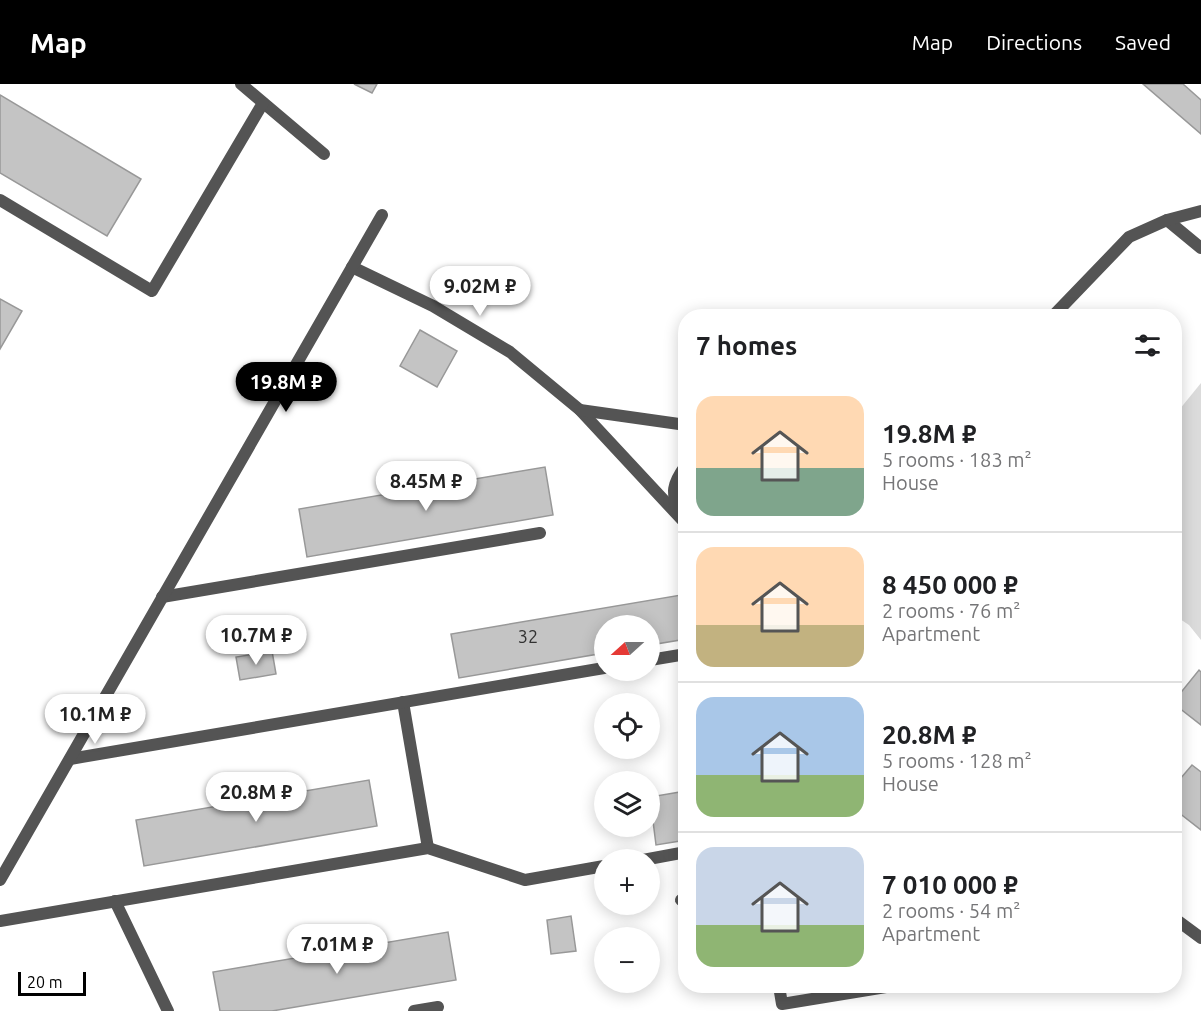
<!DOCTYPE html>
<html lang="en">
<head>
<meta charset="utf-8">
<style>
	body { margin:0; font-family:Ubuntu,sans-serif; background:#f6f6f6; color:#202124; height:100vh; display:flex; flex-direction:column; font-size:22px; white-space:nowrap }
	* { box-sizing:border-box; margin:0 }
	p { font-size:20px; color:#757577 }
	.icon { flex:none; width:33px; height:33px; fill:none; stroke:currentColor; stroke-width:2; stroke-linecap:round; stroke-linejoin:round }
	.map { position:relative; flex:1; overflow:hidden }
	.sheet { position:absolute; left:678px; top:225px; width:504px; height:684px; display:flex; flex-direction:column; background:#fff; border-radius:24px; box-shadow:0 3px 15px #0003 }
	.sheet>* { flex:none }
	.needle { width:39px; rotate:249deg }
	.fabs { position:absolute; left:594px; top:531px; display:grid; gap:12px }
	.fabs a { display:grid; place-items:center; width:66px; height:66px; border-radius:50%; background:#fff; box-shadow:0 3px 15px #0003; font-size:30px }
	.scale { position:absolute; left:18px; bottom:15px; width:68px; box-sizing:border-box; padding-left:6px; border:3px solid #000; border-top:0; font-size:16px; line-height:21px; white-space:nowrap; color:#000; -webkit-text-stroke:4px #fff; paint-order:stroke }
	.price { position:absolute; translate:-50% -51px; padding:0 14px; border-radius:21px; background:#fff; color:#222; font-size:20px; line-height:39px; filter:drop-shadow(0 2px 3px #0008) }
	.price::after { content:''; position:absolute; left:50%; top:36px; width:18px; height:14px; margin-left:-9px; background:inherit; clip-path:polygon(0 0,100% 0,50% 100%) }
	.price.on { background:#000; color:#fff }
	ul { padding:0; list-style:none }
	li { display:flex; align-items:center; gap:18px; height:150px; padding:0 18px }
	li+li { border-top:2px solid #e0e0e0 }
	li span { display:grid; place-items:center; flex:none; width:168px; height:120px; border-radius:18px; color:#555 }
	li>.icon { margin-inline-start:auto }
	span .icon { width:72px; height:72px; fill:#fffc; stroke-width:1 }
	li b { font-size:26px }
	h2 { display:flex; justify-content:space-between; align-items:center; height:72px; padding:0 18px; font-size:26px }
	header { display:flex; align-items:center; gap:36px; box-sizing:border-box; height:84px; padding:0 30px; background:#000; color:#fff }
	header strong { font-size:28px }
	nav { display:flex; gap:33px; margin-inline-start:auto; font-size:21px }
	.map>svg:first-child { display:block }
	.garden { fill:#dbdbdb }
	.building { fill:#c4c4c4; stroke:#989898; stroke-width:1.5 }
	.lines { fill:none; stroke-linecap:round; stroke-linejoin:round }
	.service { stroke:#545454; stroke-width:12 }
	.minor { stroke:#545454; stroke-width:12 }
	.labels { text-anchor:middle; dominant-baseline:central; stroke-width:4.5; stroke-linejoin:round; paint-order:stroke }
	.number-label { font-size:18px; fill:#313131 }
</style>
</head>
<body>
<header>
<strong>Map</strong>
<nav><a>Map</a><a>Directions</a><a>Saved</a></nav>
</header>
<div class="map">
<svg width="1201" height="927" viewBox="0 0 1201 927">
	<rect width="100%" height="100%" fill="#fff"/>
	<polygon class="garden" points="1201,299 1201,556 1189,541 1174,531 1175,331"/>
	<g class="building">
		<polygon points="354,0 377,0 372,9"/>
		<polygon points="1143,0 1183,0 1201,16 1201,50"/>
		<polygon points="0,11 141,95 107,152 0,89"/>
		<polygon points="0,215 22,227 0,265"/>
		<polygon points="420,246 457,267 437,303 400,282"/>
		<polygon points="545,383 553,431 307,473 299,425"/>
		<polygon points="681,511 686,534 686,555 650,561 650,542 604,542 604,569 459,594 451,550"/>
		<polygon points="272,567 276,590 240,596 236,573"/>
		<polygon points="1199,586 1201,588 1201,641 1174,620 1174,617"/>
		<polygon points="1192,681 1201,688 1201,746 1174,725 1174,702"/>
		<polygon points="369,696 377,742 144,782 136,736"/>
		<polygon points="686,707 686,756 656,761 650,713"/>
		<polygon points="571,832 576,867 551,870 547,836"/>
		<polygon points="448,848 456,896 272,927 220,927 213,888"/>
	</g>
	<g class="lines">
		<g class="service">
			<polyline points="241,0 324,70"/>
			<polyline points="0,116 152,207 263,19"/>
			<polyline points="1167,136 1201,164"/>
			<polyline points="162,513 540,449"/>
			<polyline points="650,576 686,570"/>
			<polyline points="403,618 428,764"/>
			<polyline points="70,675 604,584"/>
			<polyline points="643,776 686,768"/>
			<polyline points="681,816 686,815"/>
			<polyline points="115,817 168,927"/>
			<polyline points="0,837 428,764 525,796 604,782"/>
			<polyline points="779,902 782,920 892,902"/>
			<polyline points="414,927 438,923"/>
		</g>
		<g class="minor">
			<polyline points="352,183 433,222 510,268 580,326 686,440"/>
			<polyline points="1053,232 1129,153 1167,136 1201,127"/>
			<polyline points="580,326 686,341"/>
			<path d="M 679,430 C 671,408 672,400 686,381"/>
			<polyline points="0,796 382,131"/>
			<polyline points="1174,834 1201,854"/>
		</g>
	</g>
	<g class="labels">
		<g class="number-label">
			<text x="528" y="552">32</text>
		</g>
	</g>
</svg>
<div class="fabs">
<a><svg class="needle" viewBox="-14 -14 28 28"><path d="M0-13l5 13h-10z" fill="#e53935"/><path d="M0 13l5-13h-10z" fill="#757577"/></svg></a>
<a><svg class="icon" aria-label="locate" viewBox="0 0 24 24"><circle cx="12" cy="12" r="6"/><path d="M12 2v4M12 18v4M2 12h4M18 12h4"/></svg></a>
<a><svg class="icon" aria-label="layers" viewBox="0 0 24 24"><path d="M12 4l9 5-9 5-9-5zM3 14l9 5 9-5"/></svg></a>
<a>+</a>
<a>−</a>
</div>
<div class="scale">20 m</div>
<b class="price" style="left:480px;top:233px">9.02M ₽</b>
<b class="price on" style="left:286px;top:329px">19.8M ₽</b>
<b class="price" style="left:426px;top:428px">8.45M ₽</b>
<b class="price" style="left:256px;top:582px">10.7M ₽</b>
<b class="price" style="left:95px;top:661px">10.1M ₽</b>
<b class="price" style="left:256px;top:739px">20.8M ₽</b>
<b class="price" style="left:337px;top:891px">7.01M ₽</b>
<section class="sheet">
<h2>7 homes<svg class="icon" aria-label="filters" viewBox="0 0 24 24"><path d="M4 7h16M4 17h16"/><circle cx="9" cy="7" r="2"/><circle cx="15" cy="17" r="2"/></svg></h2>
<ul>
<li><span style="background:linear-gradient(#ffd9b3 60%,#7fa58c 0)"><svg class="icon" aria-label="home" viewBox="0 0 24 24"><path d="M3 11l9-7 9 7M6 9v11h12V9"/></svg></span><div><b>19.8M ₽</b><p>5 rooms · 183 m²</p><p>House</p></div></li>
<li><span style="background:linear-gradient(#ffd9b3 65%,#c2b280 0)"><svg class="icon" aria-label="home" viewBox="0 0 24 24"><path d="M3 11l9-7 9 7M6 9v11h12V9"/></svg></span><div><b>8 450 000 ₽</b><p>2 rooms · 76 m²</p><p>Apartment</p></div></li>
<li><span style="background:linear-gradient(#a9c7e8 65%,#8fb573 0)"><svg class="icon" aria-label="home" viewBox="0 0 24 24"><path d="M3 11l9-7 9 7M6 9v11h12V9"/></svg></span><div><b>20.8M ₽</b><p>5 rooms · 128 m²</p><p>House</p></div></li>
<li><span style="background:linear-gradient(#c9d6e8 65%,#8fb573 0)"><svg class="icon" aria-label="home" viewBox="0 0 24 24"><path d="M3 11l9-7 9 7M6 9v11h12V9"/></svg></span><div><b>7 010 000 ₽</b><p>2 rooms · 54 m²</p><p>Apartment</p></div></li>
</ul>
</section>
</div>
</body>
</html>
